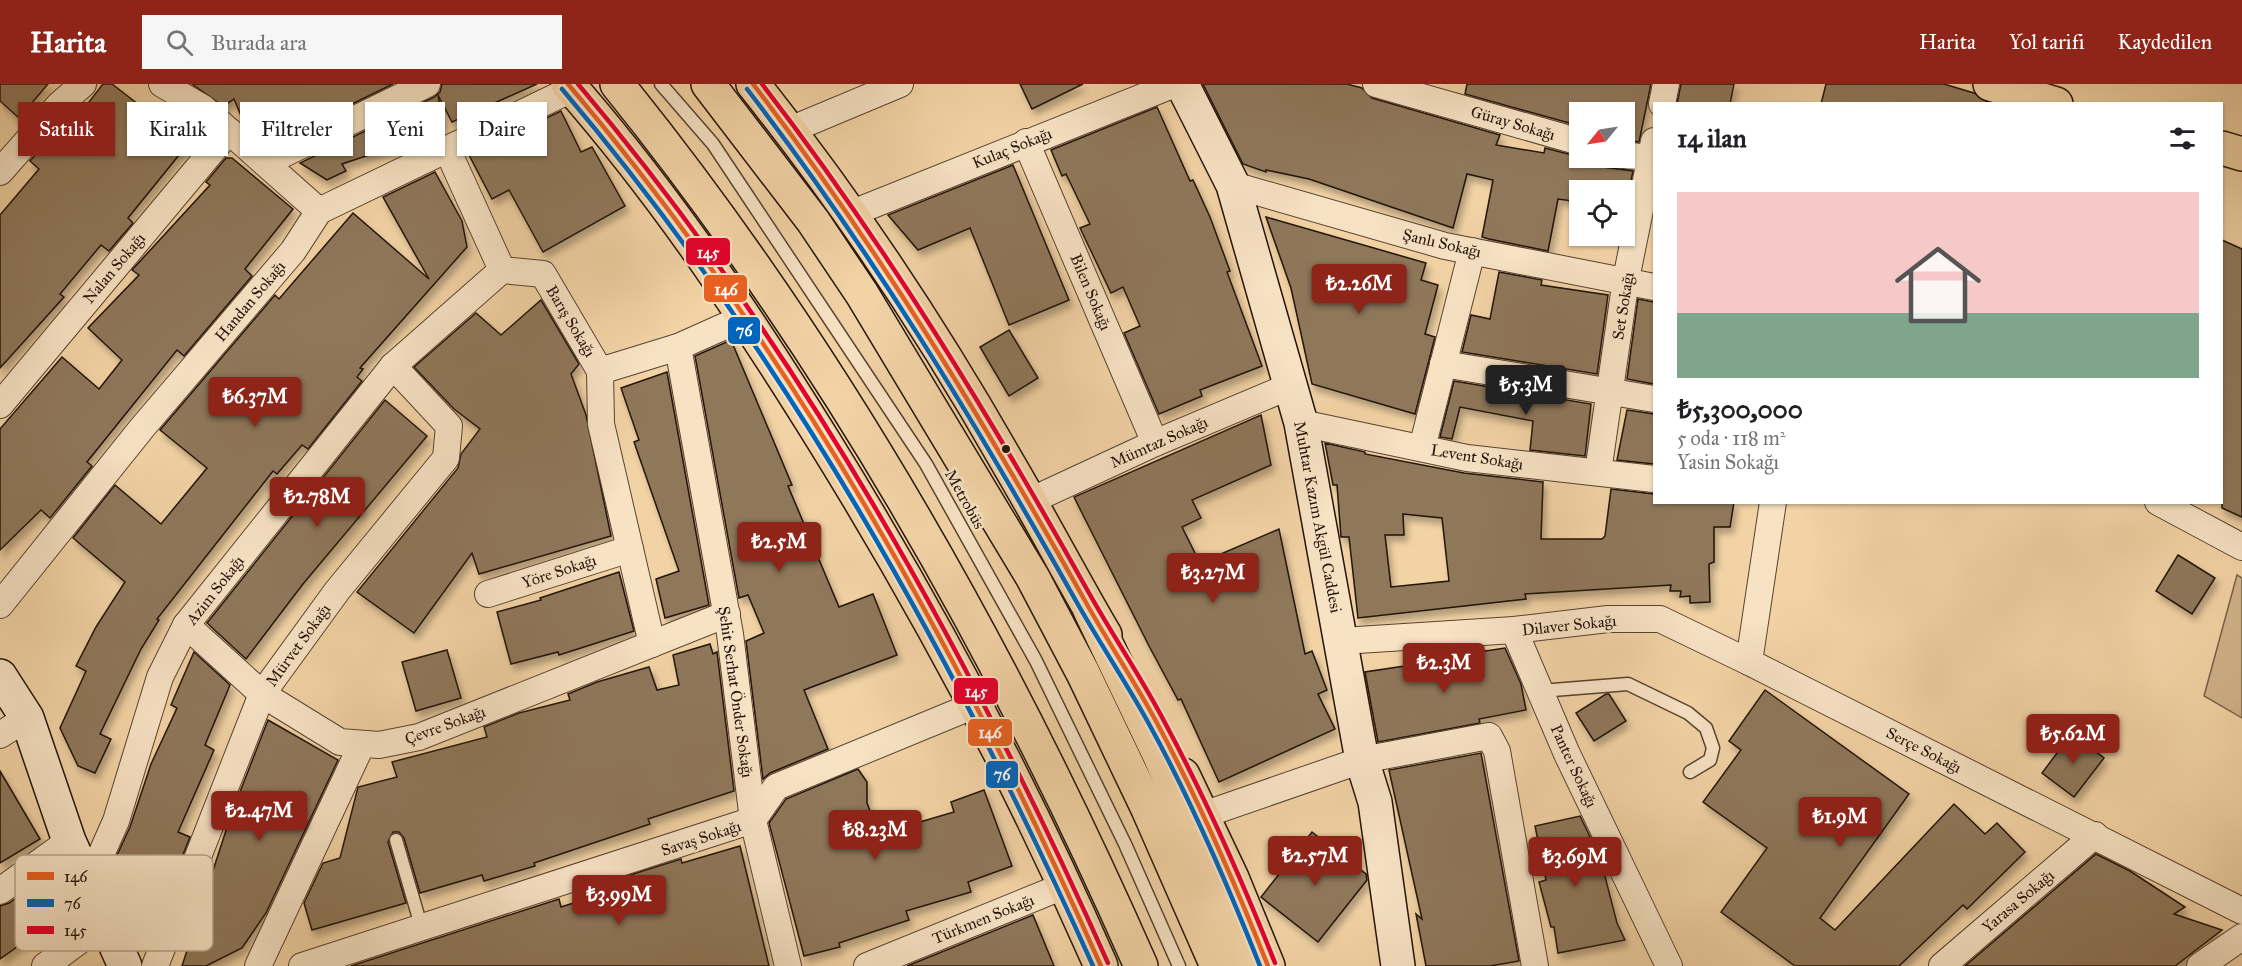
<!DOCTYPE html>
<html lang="tr">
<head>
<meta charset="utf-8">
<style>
	body { margin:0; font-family:"IM FELL Great Primer",serif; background:#f6f6f6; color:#202124; height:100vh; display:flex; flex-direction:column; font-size:22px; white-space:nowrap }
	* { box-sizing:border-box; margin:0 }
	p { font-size:20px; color:#757577 }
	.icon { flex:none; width:33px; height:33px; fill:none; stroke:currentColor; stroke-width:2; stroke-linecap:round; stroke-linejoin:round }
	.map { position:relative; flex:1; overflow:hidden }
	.drawer { position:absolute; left:1653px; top:18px; width:570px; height:402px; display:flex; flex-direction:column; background:#fff; border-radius:0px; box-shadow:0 2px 4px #0004 }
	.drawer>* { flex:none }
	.hud { position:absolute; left:18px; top:18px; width:570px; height:54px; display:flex; gap:12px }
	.needle { width:39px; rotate:240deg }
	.buttons { position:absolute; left:1569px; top:18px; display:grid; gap:12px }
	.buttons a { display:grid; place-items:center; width:66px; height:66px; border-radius:0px; background:#fff; box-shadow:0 2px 4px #0004; font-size:30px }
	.price { position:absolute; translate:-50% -51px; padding:0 14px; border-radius:6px; background:#8f2418; color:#fff; font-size:20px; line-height:39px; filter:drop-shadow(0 2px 3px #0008) }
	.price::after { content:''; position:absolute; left:50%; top:36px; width:18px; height:14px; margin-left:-9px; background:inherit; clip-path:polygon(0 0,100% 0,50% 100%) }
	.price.selected { background:#222; color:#fff }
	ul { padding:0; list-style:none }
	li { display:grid; align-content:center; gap:12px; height:318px; padding:0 24px }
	li span { display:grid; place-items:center; height:186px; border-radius:0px; color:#555 }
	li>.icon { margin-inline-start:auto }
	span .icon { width:108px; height:108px; fill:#fffc; stroke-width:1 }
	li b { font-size:26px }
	h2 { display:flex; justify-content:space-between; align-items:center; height:72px; padding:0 24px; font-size:26px }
	.tag { padding:0 21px; border-radius:0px; background:#fff; box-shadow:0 2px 4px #0004; font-size:21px; line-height:54px }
	.tag.selected { background:#8f2418; color:#fff }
	header { display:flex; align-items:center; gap:36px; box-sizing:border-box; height:84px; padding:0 30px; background:#8f2418; color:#fff }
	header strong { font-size:28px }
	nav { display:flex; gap:33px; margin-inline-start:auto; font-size:21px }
	.search { width:420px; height:54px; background:#f6f6f6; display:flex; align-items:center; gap:15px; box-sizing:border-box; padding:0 21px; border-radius:0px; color:#757577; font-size:22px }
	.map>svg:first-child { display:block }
	.green { fill:#cfb28a; stroke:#79624a; stroke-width:1.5 }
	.building { fill:#8f775a; stroke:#231309; stroke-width:1.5; fill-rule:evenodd; filter:url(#shadow) }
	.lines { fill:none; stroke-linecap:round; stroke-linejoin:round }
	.lane-casing { stroke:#574330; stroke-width:15 }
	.street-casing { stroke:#574330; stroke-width:28 }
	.secondary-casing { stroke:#231309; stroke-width:36 }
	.primary-casing { stroke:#231309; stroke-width:36 }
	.highway-casing { stroke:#231309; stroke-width:36 }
	.lane { stroke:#f7e2c4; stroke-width:12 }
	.street { stroke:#f7e2c4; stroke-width:26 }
	.secondary { stroke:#f7e2c4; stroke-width:33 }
	.primary { stroke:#f2d3a5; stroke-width:33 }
	.highway { stroke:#f2d3a5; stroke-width:33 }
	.bus-1-casing { stroke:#f7e2c4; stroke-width:9 }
	.bus-2-casing { stroke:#f7e2c4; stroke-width:9 }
	.bus-3-casing { stroke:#f7e2c4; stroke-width:9 }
	.bus-1 { stroke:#e86121; stroke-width:4.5 }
	.bus-2 { stroke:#0065bd; stroke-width:4.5 }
	.bus-3 { stroke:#e4002b; stroke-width:4.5 }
	.bus-dot { fill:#231309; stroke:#f7e2c4; stroke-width:2 }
	.labels { text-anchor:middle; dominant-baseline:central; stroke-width:5; stroke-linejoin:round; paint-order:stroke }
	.street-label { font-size:16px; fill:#231309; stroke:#f7e2c4 }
	.key { fill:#f7e2c4; stroke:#b7a48c; stroke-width:1.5 }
	.key-label { font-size:16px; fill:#231309 }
	.line-badge { stroke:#f7e2c4; stroke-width:2 }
	.badge-label { font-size:16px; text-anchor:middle; font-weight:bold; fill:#fff }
</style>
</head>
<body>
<header>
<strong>Harita</strong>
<div class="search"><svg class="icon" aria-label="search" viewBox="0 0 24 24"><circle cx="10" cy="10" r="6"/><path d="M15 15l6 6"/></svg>Burada ara</div>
<nav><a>Harita</a><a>Yol tarifi</a><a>Kaydedilen</a></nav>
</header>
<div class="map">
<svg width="2242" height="882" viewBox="0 0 2242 882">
	<defs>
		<filter id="shadow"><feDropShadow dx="3.5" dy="6" stdDeviation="3" flood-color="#0004"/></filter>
	</defs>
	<rect width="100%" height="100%" fill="#f2d3a5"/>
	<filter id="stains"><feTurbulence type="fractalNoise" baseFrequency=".00333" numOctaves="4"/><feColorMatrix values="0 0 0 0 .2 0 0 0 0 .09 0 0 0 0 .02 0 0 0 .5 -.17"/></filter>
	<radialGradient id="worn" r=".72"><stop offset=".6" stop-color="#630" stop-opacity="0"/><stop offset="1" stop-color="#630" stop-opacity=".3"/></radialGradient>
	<polygon class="green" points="2237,491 2242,494 2242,634 2204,612"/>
	<g class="building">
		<polygon points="0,0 48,0 19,34 0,17"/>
		<polygon points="103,0 112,0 156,34 161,29 192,55 128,134 133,139 109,167 101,161 60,210 64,213 0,284 0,131 39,85 30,77 70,32 75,36"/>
		<polygon points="192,0 393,0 272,59 248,32 242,34 234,15 223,22"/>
		<polygon points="442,0 537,0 452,38 438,11 443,40 405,59 342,80 346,87 327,96 300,79 434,13 440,8"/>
		<polygon points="1020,0 1083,0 1032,25"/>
		<polygon points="1203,0 1347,0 1362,4 1372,14 1500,51 1496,61 1544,69 1545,64 1580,73 1580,80 1633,87 1625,125 1624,106 1580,106 1580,118 1558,115 1548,167 1489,155 1482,153 1493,96 1467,90 1453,144 1309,95 1266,86 1266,88 1243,80"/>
		<polygon points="1467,0 1651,0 1639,58 1624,56 1624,28 1580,28 1580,42 1465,10"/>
		<polygon points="1681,0 1734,0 1730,20 1677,20"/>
		<polygon points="1826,0 1944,0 1974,9 1990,20 1821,20"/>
		<polygon points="1157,23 1190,97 1193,96 1210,133 1230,187 1227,188 1262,282 1200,306 1202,312 1159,330 1124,249 1140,242 1123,203 1111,209 1080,144 1090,140 1066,90 1062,92 1051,66"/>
		<polygon points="561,27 581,68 592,63 625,122 543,168 509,106 492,115 469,71"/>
		<polygon points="226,74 232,74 293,125 245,185 252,192 184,272 177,266 87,378 92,382 50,434 41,426 0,466 0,345 62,273 99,305 122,276 88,244 139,191 132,186 210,101 206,98"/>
		<polygon points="1013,81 1069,216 1009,241 970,144 918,166 888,131"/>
		<polygon points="435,88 462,137 467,163 360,284 363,285 357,293 362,297 308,365 302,361 277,390 273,387 157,535 159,536 141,565 100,650 111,655 95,689 78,682 60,644 86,587 76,582 96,543 125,498 73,454 115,401 161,440 207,384 160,346 275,211 279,215 353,129 429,195 383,113"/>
		<polygon points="1266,133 1426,179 1421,196 1438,201 1425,250 1435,253 1415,330 1312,300 1291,204"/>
		<polygon points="2222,156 2242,165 2242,433 2222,424"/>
		<polygon points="1499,188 1542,196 1541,201 1608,211 1597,290 1462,268 1471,231 1490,235"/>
		<polygon points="1638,215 1654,218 1654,300 1627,295"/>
		<polygon points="541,216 579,280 571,290 586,331 611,452 479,490 472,469 414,549 357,508 458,384 461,370 480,345 454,325 414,283 476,229 501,251"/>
		<polygon points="1009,246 1038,294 1009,312 980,263"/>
		<polygon points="731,256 792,401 788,402 839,523 873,510 897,571 804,606 828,665 770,689 763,695 746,557 764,549 748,511 739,514 695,272"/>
		<polygon points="667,288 709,521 665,534 656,495 679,487 634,358 639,356 621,304"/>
		<polygon points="1454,297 1591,320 1585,372 1530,366 1533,337 1460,323 1452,355 1440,353"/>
		<polygon points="385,316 427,352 303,500 246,575 207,539"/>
		<polygon points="1627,326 1654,330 1654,380 1617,376"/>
		<polygon points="1261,331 1271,381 1192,416 1201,434 1182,443 1200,479 1279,445 1305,570 1312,567 1327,606 1318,610 1335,645 1219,698 1181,615 1178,616 1149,562 1074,413"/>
		<path d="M 1325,359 L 1365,368 L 1365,370 L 1464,389 L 1543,398 L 1541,455 L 1602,455 L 1605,452 L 1611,405 L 1654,410 L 1654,418 L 1734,418 L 1730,443 L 1714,443 L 1714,478 L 1709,480 L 1710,518 L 1690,519 L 1690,512 L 1680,513 L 1681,507 L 1670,507 L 1671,501 L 1525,510 L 1526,515 L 1358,534 L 1349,453 L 1341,453 L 1337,401 L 1333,401 ZM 1403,430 L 1442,434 L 1449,497 L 1391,503 L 1385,451 L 1404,451 Z"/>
		<polygon points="2178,471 2215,494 2192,530 2156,507"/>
		<polygon points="619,488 634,547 559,571 558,568 511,580 497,528 541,516 540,514"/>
		<polygon points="710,560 713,570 717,568 734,707 648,735 650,740 534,779 535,782 484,797 482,791 420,809 404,754 399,748 393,748 388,758 406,819 312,846 304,819 323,779 340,774 358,703 397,693 392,678 487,653 484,643 519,629 570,616 568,610 597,598 649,583 657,606 679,601 673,571"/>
		<polygon points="1505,564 1521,600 1526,626 1479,635 1480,639 1378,658 1365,588 1452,575 1451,572"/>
		<polygon points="447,566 461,614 416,627 402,578"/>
		<polygon points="194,568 230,601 205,661 214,666 178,748 190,753 159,831 138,821 113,780 130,743 151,680 177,624 171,621"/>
		<polygon points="1765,606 1909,710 1820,834 1835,846 1954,720 1985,750 1997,739 2025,768 1967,825 1963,821 1899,882 1795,882 1721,828 1767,764 1703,718 1741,666 1729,657"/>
		<polygon points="1606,610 1609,610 1626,637 1594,657 1576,629"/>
		<polygon points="268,636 338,676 266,829 242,864 206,882 182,882 231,731"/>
		<polygon points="2072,649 2104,674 2074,713 2042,689"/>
		<polygon points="1481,669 1519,877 1490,882 1426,882 1416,830 1422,835 1389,686"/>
		<polygon points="858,685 867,698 867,719 879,750 954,728 951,718 984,706 1012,782 968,798 971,808 906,827 909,836 839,859 840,863 804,872 769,739 786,715"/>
		<polygon points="0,687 40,755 0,779"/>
		<polygon points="1580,732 1591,755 1597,783 1602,781 1617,839 1625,856 1558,869 1554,843 1551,843 1539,798 1546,796 1535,742"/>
		<polygon points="1312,748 1366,790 1367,796 1318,858 1261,813"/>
		<polygon points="740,762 769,882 351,882 559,815 561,823 633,800 630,791 681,775 682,779"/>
		<polygon points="2096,770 2130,787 2185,823 2174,830 2222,846 2175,882 1965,882"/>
		<polygon points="43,794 67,827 0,875 0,822 9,819"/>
		<polygon points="1033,831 1054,882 907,882"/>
	</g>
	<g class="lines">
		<g class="lane-casing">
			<g id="lane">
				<polyline points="661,0 713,60 926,380 1036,577 1125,760 1179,882"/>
				<polyline points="1540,607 1628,600 1688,629 1706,644 1713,664 1710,676 1690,688"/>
				<polyline points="396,756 422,845"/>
			</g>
		</g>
		<g class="street-casing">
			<g id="street">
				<polyline points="162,0 203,24 319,127"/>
				<polyline points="1376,0 1580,58"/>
				<polyline points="1662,20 1666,0"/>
				<polyline points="790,46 900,0"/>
				<polyline points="1026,58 1155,359"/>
				<polyline points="447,65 502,186 543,190 600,287 601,340 652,560"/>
				<polyline points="1624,71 1654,75"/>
				<polyline points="265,79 427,0"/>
				<polyline points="0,88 59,21 83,0"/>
				<polyline points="1233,101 1445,162 1654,203"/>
				<polyline points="850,130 1175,0"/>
				<polyline points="678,263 730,550 753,736 788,882"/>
				<polyline points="1443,280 1654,315"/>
				<polyline points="600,287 678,263 745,233"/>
				<polyline points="0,321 229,47"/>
				<polyline points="1301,339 1467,374 1654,395"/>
				<polyline points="1422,364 1472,167"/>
				<polyline points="1598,388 1626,195 1654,57"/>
				<polyline points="1030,417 1155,359 1290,302"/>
				<polyline points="1773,418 1749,578 2242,827"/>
				<polyline points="2158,418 2242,463"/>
				<polyline points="488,510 630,465"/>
				<polyline points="0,521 142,344 293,167 319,127 572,5"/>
				<polyline points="186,541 262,610 340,658 379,661 419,653 727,530"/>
				<polyline points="1514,546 1567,670 1669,882"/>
				<polyline points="1342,557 1514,546 1608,535 1660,535 1749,578"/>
				<polyline points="0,651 27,634"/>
				<polyline points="1203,731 1362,676 1489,652 1497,667 1535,882"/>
				<polyline points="88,800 116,737 160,593 186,541 393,282 502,186"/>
				<polyline points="0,807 69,757"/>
				<polyline points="45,882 105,838"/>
				<polyline points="155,882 262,610 337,507 446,374 449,342 393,282"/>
				<polyline points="258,882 362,660"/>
				<polyline points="302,882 753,736 776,703 975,621"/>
				<polyline points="867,882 1066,801"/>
				<polyline points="1942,882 2095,751"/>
				<polyline points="2200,882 2242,853"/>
			</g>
		</g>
		<g class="secondary-casing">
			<g id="secondary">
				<polyline points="1182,0 1233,101 1301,339 1362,676 1375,718 1398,882"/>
				<polyline points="0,592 27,634 69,757 125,882"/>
			</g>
		</g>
		<g class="primary-casing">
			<g id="primary">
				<path d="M 568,0 C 665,111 747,233 825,359 C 929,527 1022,701 1101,882"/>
				<path d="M 753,0 C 848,119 934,249 1009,381 C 1042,437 1072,495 1105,551"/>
				<polyline points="1990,0 2056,20"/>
				<polyline points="2222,64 2242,70"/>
				<polyline points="1183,691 1232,794 1268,882"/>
			</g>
		</g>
		<g class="highway-casing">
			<g id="highway">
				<path d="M 617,0 C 833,267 1003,568 1141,882"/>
				<polyline points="708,0 813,137 862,210 1033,494 1083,589 1148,725 1217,882"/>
				<polyline points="1090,526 1160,672 1248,882"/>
			</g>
		</g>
		<use href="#lane" class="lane"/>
		<use href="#street" class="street"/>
		<use href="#secondary" class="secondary"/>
		<use href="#primary" class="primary"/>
		<use href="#highway" class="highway"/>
		<g class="bus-1-casing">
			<g id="bus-1">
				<path d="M 568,0 C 790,262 961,569 1101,882"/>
				<path d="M 753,0 C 878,163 983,336 1084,515 C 1107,557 1134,596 1157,639 C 1199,717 1235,799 1268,882"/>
			</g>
		</g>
		<g class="bus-2-casing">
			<g id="bus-2">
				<path d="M 562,5 C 783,266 953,571 1093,882"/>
				<path d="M 747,5 C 871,166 976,339 1076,517 C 1099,558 1126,598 1149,640 C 1192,718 1227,799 1260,882"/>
			</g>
		</g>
		<g class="bus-3-casing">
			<g id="bus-3">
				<path d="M 578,0 C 798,260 969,569 1108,879"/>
				<path d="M 762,0 C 886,161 990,332 1089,509 C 1113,552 1141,593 1164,637 C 1206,715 1242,796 1275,879"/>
			</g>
		</g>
		<use href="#bus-1" class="bus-1"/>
		<use href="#bus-2" class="bus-2"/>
		<use href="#bus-3" class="bus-3"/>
	</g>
	<circle class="bus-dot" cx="1006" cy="365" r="5"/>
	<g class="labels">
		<g class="street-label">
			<text transform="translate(1513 39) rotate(16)">Güray Sokağı</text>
			<text transform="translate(1012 64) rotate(-22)">Kulaç Sokağı</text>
			<text transform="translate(1442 159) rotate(13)">Şanlı Sokağı</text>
			<text transform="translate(114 184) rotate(-50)">Nalan Sokağı</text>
			<text transform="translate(1091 208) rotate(67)">Bilen Sokağı</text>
			<text transform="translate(250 217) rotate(-50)">Handan Sokağı</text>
			<text transform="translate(1623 222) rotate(-81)">Set Sokağı</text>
			<text transform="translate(571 237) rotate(59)">Barış Sokağı</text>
			<text transform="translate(1159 358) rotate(-24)">Mümtaz Sokağı</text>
			<text transform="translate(1477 373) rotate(9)">Levent Sokağı</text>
			<text transform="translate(965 415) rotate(61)">Metrobüs</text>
			<text transform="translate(1318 433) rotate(79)">Muhtar Kazım Akgül Caddesi</text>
			<text transform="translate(559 487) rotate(-18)">Yöre Sokağı</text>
			<text transform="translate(215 506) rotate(-52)">Azim Sokağı</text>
			<text transform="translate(1569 541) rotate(-6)">Dilaver Sokağı</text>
			<text transform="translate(298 561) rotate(-54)">Mürvet Sokağı</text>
			<text transform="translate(736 608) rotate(82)">Şehit Serhat Önder Sokağı</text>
			<text transform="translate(445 641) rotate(-20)">Çevre Sokağı</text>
			<text transform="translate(1924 666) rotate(27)">Serçe Sokağı</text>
			<text transform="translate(1574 682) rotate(65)">Panter Sokağı</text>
			<text transform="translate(701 754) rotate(-18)">Savaş Sokağı</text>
			<text transform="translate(2018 817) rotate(-40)">Yarasa Sokağı</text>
			<text transform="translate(983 835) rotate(-22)">Türkmen Sokağı</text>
		</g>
	</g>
	<rect x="15" y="771" width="198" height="96" rx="9" class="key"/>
	<rect x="27" y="788" width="27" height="8" fill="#e86121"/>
	<rect x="27" y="815" width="27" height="8" fill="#0065bd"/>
	<rect x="27" y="842" width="27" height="8" fill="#e4002b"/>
	<g class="key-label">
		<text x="64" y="798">146</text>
		<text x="64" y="825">76</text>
		<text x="64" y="852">145</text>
	</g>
	<g class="line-badge">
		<rect x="685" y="153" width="46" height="29" rx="6" fill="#e4002b"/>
		<rect x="703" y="190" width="45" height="29" rx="6" fill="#e86121"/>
		<rect x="727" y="232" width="34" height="29" rx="6" fill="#0065bd"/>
		<rect x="953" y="593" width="46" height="28" rx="6" fill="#e4002b"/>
		<rect x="967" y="634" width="46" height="29" rx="6" fill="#e86121"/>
		<rect x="985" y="676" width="34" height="29" rx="6" fill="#0065bd"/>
	</g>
	<g class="badge-label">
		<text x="708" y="174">145</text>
		<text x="726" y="211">146</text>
		<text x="744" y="252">76</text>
		<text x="976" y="613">145</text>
		<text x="990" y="654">146</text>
		<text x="1002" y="696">76</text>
	</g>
	<rect width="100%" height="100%" filter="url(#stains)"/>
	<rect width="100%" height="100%" fill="url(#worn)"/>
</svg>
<div class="buttons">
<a><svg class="needle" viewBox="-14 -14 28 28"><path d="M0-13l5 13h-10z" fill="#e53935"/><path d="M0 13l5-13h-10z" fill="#757577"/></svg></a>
<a><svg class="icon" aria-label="locate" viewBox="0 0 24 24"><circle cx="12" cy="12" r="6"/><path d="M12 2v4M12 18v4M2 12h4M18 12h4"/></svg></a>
</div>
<b class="price" style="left:1359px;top:231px">₺2.26M</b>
<b class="price selected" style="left:1526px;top:332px">₺5.3M</b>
<b class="price" style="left:255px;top:344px">₺6.37M</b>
<b class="price" style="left:317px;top:444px">₺2.78M</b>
<b class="price" style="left:779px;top:489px">₺2.5M</b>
<b class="price" style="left:1213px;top:520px">₺3.27M</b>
<b class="price" style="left:1444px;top:610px">₺2.3M</b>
<b class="price" style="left:2073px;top:681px">₺5.62M</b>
<b class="price" style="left:259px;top:758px">₺2.47M</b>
<b class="price" style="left:1840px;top:764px">₺1.9M</b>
<b class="price" style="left:875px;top:777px">₺8.23M</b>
<b class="price" style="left:1315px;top:803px">₺2.57M</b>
<b class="price" style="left:1575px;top:804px">₺3.69M</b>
<b class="price" style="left:619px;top:842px">₺3.99M</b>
<div class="hud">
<a class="tag selected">Satılık</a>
<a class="tag">Kiralık</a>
<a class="tag">Filtreler</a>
<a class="tag">Yeni</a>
<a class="tag">Daire</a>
</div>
<section class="drawer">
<h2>14 ilan<svg class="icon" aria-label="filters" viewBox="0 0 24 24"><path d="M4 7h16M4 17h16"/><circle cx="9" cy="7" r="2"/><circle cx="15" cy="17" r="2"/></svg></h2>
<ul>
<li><span style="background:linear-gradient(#f6c9c9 65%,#7fa58c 0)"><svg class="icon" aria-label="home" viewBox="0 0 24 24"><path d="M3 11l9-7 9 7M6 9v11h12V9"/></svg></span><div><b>₺5,300,000</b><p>5 oda · 118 m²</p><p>Yasin Sokağı</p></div></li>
</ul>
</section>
</div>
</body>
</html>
